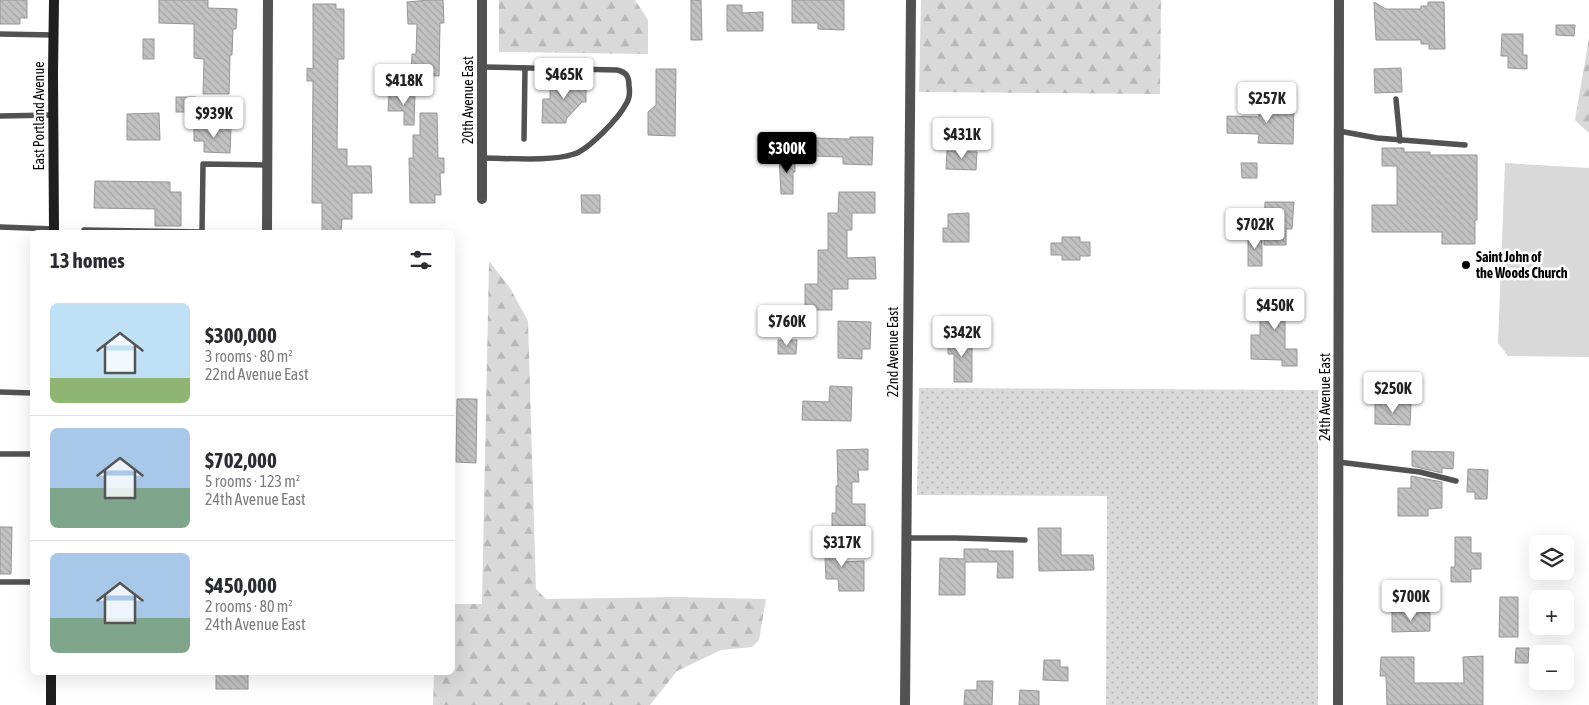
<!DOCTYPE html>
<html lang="en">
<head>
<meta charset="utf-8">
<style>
	body { margin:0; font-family:"Asap Condensed",sans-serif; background:#f2f2f3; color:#2b2b33; height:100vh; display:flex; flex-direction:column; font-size:19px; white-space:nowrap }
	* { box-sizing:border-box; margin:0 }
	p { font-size:16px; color:#7c7c81 }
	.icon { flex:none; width:28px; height:28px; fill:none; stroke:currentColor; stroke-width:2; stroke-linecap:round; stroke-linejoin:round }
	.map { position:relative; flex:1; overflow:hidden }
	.drawer { position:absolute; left:30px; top:230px; width:425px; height:445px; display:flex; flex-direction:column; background:#fff; border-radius:8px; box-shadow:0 5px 20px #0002 }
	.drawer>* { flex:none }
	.fabs { position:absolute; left:1529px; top:535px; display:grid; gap:10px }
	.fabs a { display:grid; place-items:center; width:45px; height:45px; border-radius:8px; background:#fff; box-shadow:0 5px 20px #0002; font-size:25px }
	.price { position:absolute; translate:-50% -42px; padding:0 11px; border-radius:5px; background:#fff; color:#222; font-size:16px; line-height:32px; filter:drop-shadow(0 1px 2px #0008) }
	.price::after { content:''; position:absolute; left:50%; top:30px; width:15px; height:11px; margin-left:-8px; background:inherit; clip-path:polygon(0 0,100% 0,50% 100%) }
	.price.active { background:#000; color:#fff }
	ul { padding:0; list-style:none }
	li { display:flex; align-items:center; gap:15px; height:125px; padding:0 20px }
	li+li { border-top:1px solid #e1e1e2 }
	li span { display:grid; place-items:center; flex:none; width:140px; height:100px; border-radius:8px; color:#555 }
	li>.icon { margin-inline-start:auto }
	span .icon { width:60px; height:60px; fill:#fffc; stroke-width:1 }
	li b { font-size:21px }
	h2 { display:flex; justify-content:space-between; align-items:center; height:60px; padding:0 20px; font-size:21px }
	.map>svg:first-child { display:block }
	.grass { fill:url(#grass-dots) }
	.forest { fill:url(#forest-firs) }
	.pitch { fill:#d9d9d9 }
	.building { fill:url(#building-back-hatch); stroke:#969696 }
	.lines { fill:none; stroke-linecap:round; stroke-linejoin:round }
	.service { stroke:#525252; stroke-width:5.5 }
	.minor { stroke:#525252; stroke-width:10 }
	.tertiary { stroke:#525252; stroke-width:10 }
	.secondary { stroke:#1f1f1f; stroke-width:10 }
	.poi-dot { fill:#000; stroke:#fff; stroke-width:2 }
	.labels { text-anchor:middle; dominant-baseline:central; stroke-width:5; stroke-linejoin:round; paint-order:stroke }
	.street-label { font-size:14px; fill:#000; stroke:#fff }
	.poi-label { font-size:14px; font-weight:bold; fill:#000; stroke:#fff; text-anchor:start }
</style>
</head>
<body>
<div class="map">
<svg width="1589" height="705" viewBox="0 0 1589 705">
	<defs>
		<pattern id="grass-dots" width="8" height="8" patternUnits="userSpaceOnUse" patternTransform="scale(1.25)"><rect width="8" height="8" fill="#d9d9d9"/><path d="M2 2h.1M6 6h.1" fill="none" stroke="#b8b8b8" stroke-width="1.8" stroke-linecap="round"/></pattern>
		<pattern id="forest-firs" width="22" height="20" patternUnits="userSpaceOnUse" patternTransform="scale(1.25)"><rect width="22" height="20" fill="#d9d9d9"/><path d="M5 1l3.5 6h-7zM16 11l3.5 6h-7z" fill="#b8b8b8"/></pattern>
		<pattern id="building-back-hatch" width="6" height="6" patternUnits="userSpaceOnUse" patternTransform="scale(1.25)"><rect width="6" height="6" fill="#c2c2c2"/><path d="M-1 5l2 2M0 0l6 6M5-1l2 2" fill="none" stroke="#a5a5a5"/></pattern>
	</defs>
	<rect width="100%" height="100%" fill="#fff"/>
	<polygon class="grass" points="919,388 1318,390 1318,705 1106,705 1107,496 917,495"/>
	<g class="forest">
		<polygon points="499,0 635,0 648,20 648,54 499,52"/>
		<polygon points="921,0 1161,0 1160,94 919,92"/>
		<polygon points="1589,38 1589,133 1575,120"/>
		<polygon points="489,261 510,288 528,321 536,589 546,599 677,597 766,599 759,640 752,647 721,650 677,671 650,705 433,705 434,673 452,672 453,604 482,604"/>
	</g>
	<polygon class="pitch" points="1505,163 1589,168 1589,357 1508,356 1498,343"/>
	<g class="building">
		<polygon points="0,0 27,0 27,18 20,18 20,24 0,24"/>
		<polygon points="159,0 208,0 208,8 237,9 236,29 233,29 232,55 230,55 229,94 203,94 204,59 194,58 194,24 159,23"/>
		<polygon points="429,0 443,0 444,23 440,23 439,76 411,75 412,54 416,54 417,24 408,24 407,2"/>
		<polygon points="691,0 701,0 702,40 691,40"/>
		<polygon points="792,0 844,0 844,30 818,29 818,23 792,23"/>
		<polygon points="1374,2 1386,9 1421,9 1421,6 1428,6 1428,2 1444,2 1445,49 1429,49 1429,44 1421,44 1421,40 1376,40"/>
		<polygon points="313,4 336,4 336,9 344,9 344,59 338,59 337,149 347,149 347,166 371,166 372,193 352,193 352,219 342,219 341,232 322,232 322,203 312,203 313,81 307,81 307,68 313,69"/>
		<polygon points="727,5 742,5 742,13 763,12 763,31 727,31"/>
		<polygon points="1556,25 1575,25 1574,36 1556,35"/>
		<polygon points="1502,34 1523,34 1523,55 1527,55 1527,69 1508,68 1508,56 1501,56"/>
		<rect x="143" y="39" width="11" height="20"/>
		<polygon points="1401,68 1402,92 1375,93 1374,69"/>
		<polygon points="656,69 676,69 675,136 648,135 648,112 656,105"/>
		<polygon points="563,78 586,79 586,102 582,102 566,119 566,123 542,123 543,99 550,99 550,91"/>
		<polygon points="404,91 415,91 414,125 404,125 404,111 388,111 389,94 404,94"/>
		<rect x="176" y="97" width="19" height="15"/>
		<polygon points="1259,104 1294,105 1293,144 1258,143 1259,134 1227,133 1227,116 1259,117"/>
		<polygon points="159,113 160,140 127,140 127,114"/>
		<polygon points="420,113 437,113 438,158 444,158 444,173 440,173 441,195 435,195 435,203 410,203 409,158 413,158 413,135 420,135"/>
		<polygon points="194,127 231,127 230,153 204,152 204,141 194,141"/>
		<polygon points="850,137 873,137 872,165 843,164 843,157 813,156 814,138 850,139"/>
		<polygon points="1382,148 1404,148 1404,152 1430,152 1430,155 1477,155 1477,220 1475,220 1475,244 1442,244 1442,232 1372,232 1372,205 1397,205 1397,166 1382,166"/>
		<polygon points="947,151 977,152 976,170 946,169"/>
		<polygon points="779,156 795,156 795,172 793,172 793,194 781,194"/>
		<polygon points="1241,163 1257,163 1257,178 1242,178"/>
		<polygon points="95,181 170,182 170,192 181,192 181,226 155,226 155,209 94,208"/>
		<polygon points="839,192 875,192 875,213 852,213 852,230 847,230 847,258 875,257 876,279 848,279 848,289 832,289 832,310 805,310 805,284 818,284 818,250 828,250 828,213 838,213"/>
		<polygon points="581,195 600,195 600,213 582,213"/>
		<polygon points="1265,202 1294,202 1292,229 1286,229 1286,245 1264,245"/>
		<polygon points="969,213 969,242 943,242 943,228 948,228 948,214"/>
		<rect x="1248" y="235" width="14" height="31"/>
		<polygon points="1062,237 1080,237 1080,242 1090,242 1090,256 1080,256 1080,260 1062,260 1062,255 1051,255 1051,243 1062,243"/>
		<polygon points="1273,290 1290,290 1290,308 1295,308 1295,320 1285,320 1285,349 1297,349 1297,366 1282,366 1282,360 1251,359 1251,335 1260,335 1260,303 1273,303"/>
		<polygon points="838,321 871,322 870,349 862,349 862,359 838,358"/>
		<polygon points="948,337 972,337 972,382 954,382 954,354 948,354"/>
		<polygon points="778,340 797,340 796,354 778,354"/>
		<polygon points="830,386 852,387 851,421 802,420 803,401 829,402"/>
		<polygon points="457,399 477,399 476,463 456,462"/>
		<polygon points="1375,403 1411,403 1410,425 1375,424"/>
		<polygon points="868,449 868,470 858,470 859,482 852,482 852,504 865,504 865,526 832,526 832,513 836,513 836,486 838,486 837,450"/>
		<polygon points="1412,451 1454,452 1453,469 1442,468 1442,473 1412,466"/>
		<polygon points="1468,469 1488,470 1487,499 1475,499 1475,492 1467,492"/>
		<polygon points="1411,476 1442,482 1442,508 1428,509 1428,516 1398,516 1398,488 1411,488"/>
		<polygon points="0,527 12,527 11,574 0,574"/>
		<polygon points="1038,528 1061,528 1061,555 1093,555 1094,570 1039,571"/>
		<polygon points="1455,537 1471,537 1471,553 1481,553 1481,569 1471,569 1471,582 1451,582 1451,567 1455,567"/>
		<polygon points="825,538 839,538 839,562 864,561 864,591 839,591 838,579 826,579 825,556 820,556 820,545 825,545"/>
		<polygon points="964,549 988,549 988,551 1013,551 1013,578 997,578 998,562 965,562 965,595 939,595 940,558 964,559"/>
		<polygon points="1500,597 1518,597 1518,637 1499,637"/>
		<polygon points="1392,612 1430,612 1430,631 1392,632"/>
		<polygon points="1516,648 1529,648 1528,663 1515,663"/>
		<polygon points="1483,656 1483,705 1387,705 1386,676 1380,676 1381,657 1414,657 1414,683 1464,683 1463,657"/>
		<polygon points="1044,660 1060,660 1060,667 1068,667 1068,681 1043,680"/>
		<rect x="216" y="672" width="32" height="17"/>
		<polygon points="977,681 993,681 992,705 964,705 965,690 977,690"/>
		<polygon points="1020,690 1039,691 1039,705 1019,705"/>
	</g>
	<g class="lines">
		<g class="service">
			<polyline points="0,34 53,35"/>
			<path d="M 482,67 L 617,70 C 626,72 629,76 629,86 C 630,92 630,98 626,104 C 619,118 588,150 574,154 C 551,162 507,158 482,158"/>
			<polyline points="1396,99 1400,141"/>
			<polyline points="0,116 53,115"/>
			<polyline points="1339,131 1377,138 1465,145"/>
			<polyline points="524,139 525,68"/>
			<polyline points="0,227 54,229"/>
			<polyline points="84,230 202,232 203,164 267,165"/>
			<polyline points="0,392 32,393"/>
			<polyline points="0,454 32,454"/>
			<polyline points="1338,462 1420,472 1456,481"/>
			<polyline points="906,538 956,538 1025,540"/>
			<polyline points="0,582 32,582"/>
		</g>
		<g class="minor">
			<polyline points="482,0 482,199"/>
			<polyline points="267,232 268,0"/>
			<polyline points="905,705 911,0"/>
		</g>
		<polyline class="tertiary" points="1338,705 1339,0"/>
		<g class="secondary">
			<polyline points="54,232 53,73 54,0"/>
			<polyline points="51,672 51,705"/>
		</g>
	</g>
	<circle class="poi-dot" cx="1466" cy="265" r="5"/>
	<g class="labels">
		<g class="street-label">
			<text transform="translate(468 100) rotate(-90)">20th Avenue East</text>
			<text transform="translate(39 116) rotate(-90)">East Portland Avenue</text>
			<text transform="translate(893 352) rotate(-90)">22nd Avenue East</text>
			<text transform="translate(1325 397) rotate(-90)">24th Avenue East</text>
		</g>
		<g class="poi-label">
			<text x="1476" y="257">Saint John of<tspan x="1476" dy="16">the Woods Church</tspan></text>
		</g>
	</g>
</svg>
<div class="fabs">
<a><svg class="icon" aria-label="layers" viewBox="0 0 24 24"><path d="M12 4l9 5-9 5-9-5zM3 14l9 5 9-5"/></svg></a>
<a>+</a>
<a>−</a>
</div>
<b class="price" style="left:564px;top:100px">$465K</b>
<b class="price" style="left:404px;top:106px">$418K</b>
<b class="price" style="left:1267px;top:124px">$257K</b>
<b class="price" style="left:214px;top:139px">$939K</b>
<b class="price" style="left:962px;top:160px">$431K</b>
<b class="price active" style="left:787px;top:174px">$300K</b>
<b class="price" style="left:1255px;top:250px">$702K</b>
<b class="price" style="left:1275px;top:331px">$450K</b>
<b class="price" style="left:787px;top:347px">$760K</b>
<b class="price" style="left:962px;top:358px">$342K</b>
<b class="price" style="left:1393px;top:414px">$250K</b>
<b class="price" style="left:842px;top:568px">$317K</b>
<b class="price" style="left:1411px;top:622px">$700K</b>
<section class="drawer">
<h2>13 homes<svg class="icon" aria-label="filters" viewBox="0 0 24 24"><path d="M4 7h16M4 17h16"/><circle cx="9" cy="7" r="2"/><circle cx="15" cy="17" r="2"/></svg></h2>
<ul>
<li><span style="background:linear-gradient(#bfe0f5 75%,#8fb573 0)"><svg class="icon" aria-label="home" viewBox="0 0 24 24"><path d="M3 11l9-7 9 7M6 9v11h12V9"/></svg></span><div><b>$300,000</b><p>3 rooms · 80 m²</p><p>22nd Avenue East</p></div></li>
<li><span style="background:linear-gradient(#a9c7e8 60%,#7fa58c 0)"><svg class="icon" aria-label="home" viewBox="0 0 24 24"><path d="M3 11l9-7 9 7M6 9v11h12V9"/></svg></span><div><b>$702,000</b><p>5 rooms · 123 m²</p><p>24th Avenue East</p></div></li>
<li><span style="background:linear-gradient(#a9c7e8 65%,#7fa58c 0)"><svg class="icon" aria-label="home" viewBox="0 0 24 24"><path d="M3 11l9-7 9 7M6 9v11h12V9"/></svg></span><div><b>$450,000</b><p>2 rooms · 80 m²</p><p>24th Avenue East</p></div></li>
</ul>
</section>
</div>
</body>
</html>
